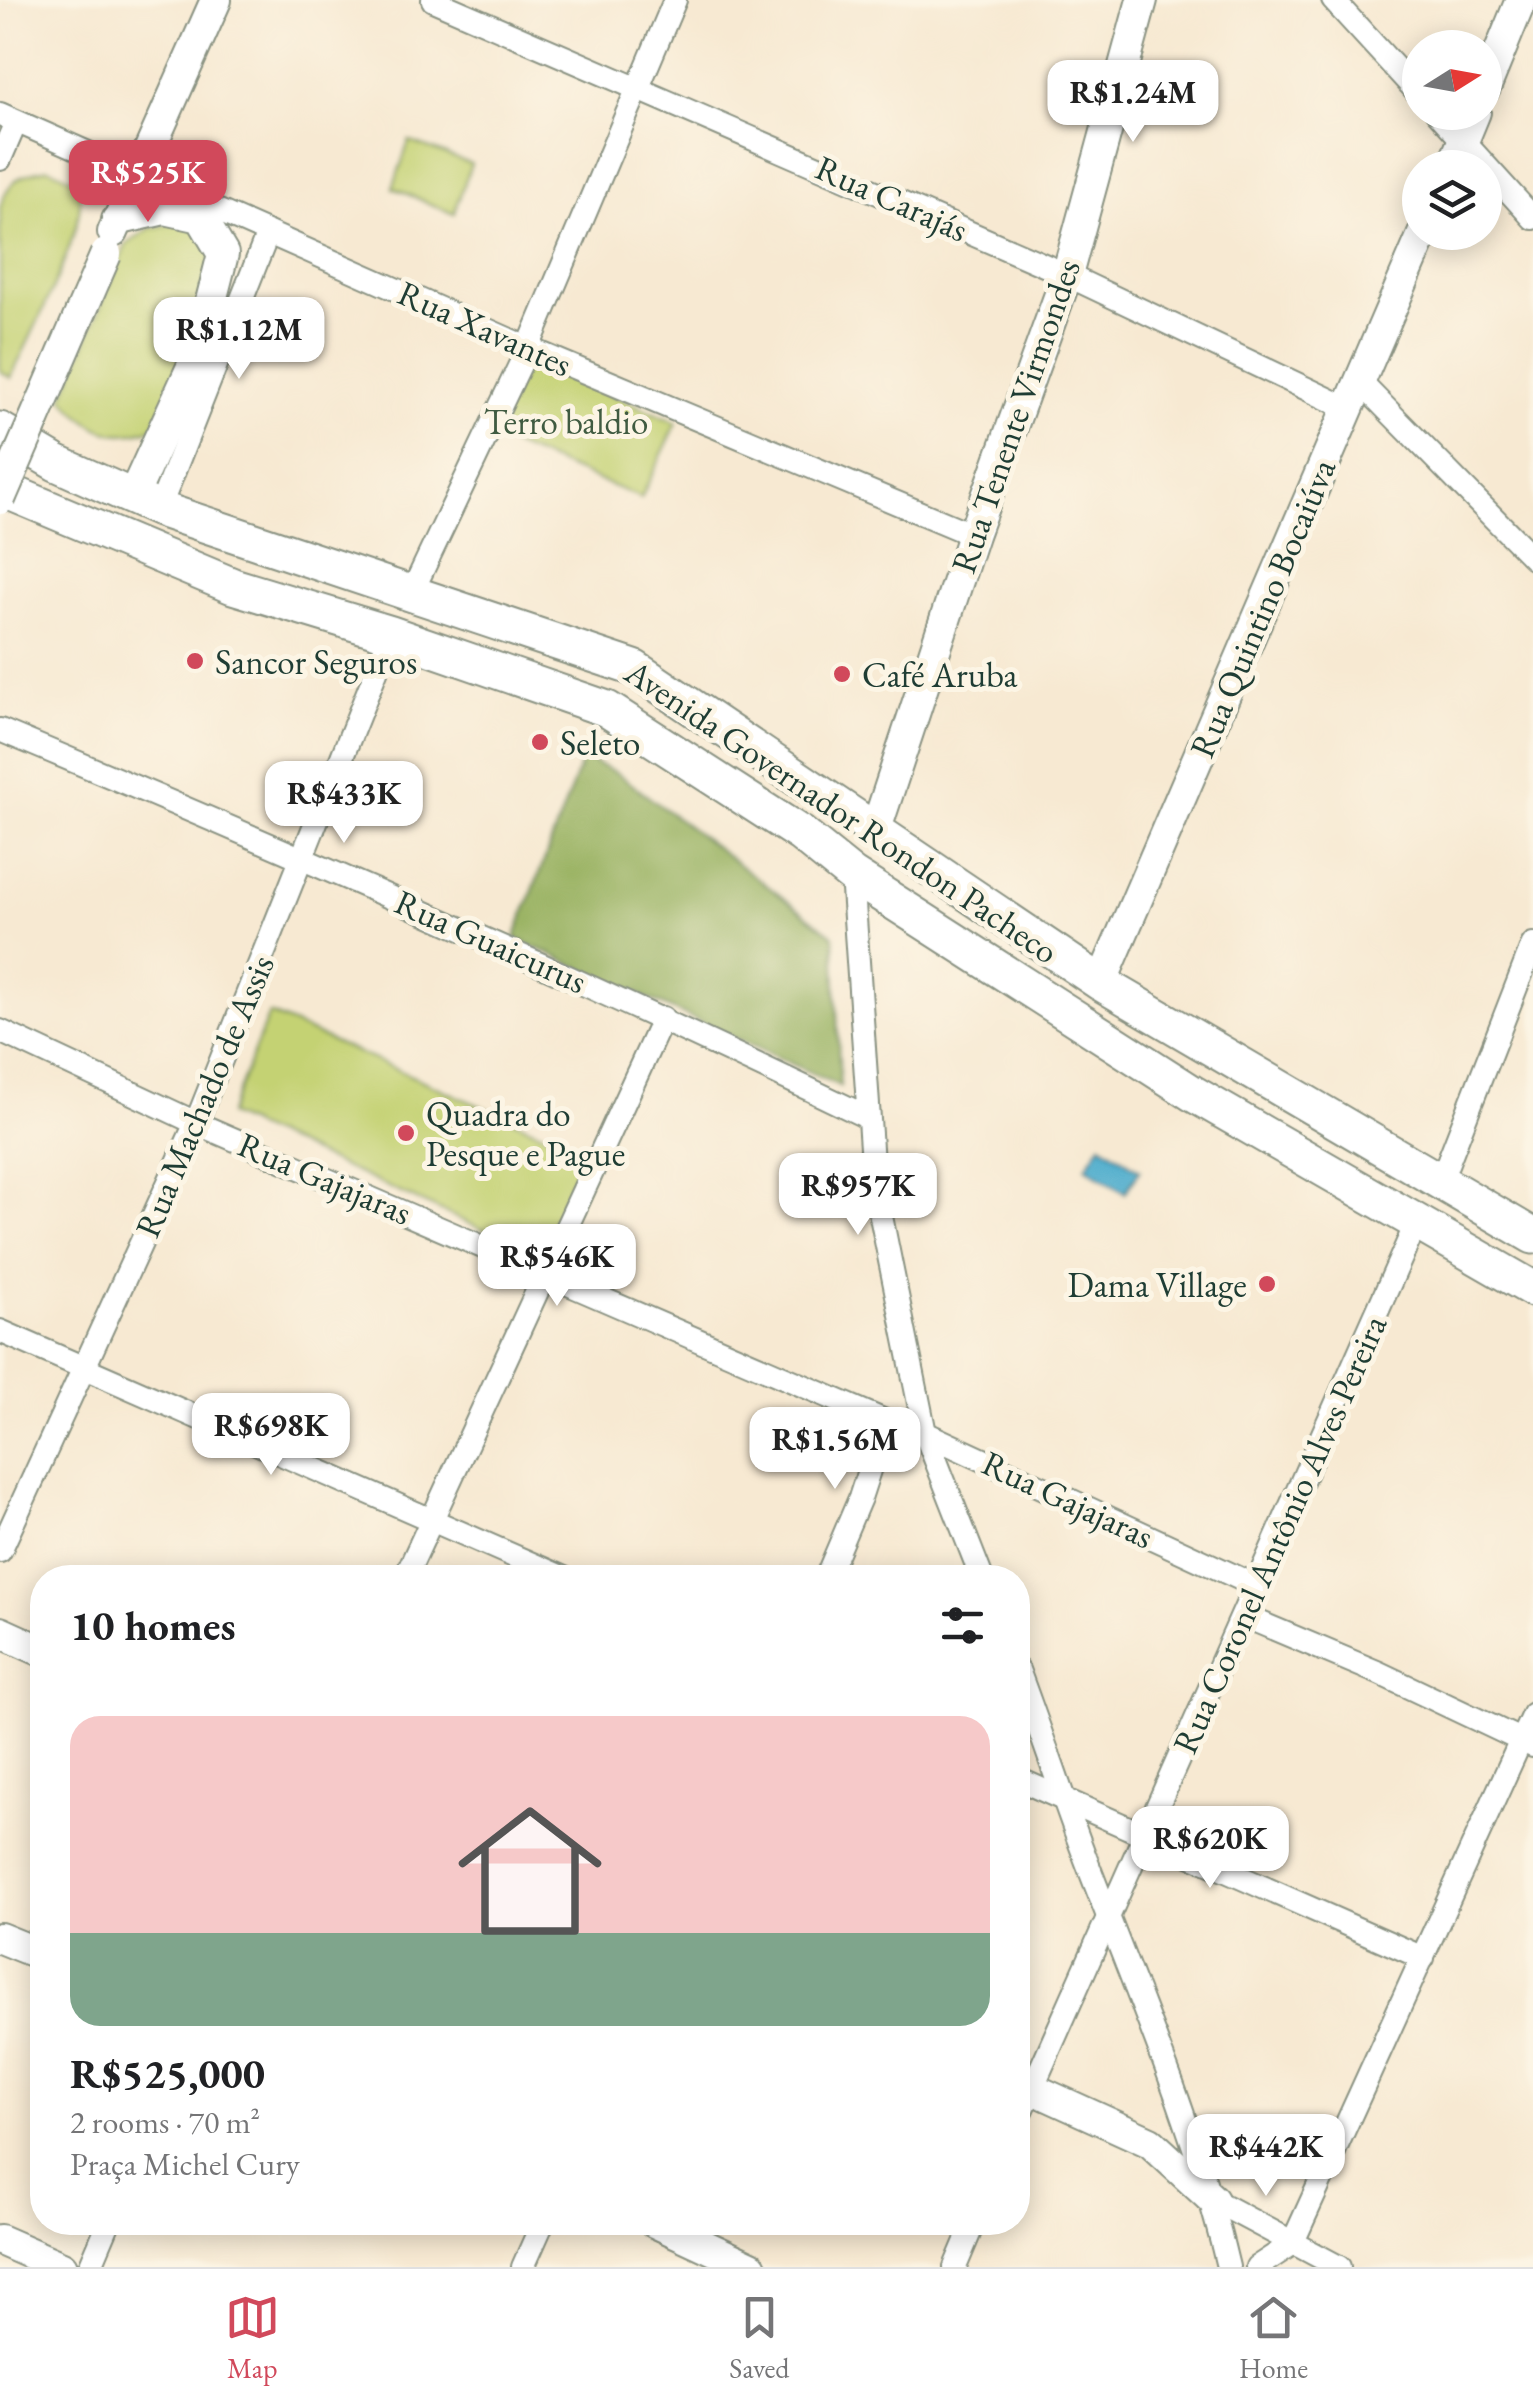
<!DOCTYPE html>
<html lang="en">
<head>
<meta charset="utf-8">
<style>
	body { margin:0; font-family:"EB Garamond",serif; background:#f6f6f6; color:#202124; height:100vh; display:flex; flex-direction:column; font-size:38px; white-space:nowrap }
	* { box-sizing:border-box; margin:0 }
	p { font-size:32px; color:#757577 }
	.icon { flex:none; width:55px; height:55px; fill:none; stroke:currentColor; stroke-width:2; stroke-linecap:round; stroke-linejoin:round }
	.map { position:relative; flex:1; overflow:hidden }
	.details { position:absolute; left:30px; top:1565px; width:1000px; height:670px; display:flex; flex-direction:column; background:#fff; border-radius:40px; box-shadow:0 5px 25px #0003 }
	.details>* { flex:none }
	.needle { width:65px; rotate:79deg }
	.tools { position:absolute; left:1402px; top:30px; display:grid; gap:20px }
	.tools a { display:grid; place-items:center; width:100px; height:100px; border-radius:50%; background:#fff; box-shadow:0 5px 25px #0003; font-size:50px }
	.price { position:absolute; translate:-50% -85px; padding:0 22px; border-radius:20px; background:#fff; color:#222; font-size:32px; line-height:65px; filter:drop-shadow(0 2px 5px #0008) }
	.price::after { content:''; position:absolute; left:50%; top:60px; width:30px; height:22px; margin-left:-15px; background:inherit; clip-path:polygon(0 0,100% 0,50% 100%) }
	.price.active { background:#d1495b; color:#fff }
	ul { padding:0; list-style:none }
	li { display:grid; align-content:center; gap:20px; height:530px; padding:0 40px }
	li span { display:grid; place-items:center; height:310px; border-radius:30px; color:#555 }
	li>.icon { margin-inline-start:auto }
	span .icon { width:180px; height:180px; fill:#fffc; stroke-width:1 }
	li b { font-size:42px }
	h2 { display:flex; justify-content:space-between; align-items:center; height:120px; padding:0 40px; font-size:42px }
	.tabs { display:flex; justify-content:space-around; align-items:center; height:140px; border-top:2px solid #e0e0e0; background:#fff; font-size:28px; color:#757577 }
	.tabs a { display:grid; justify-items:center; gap:5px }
	.tabs .active { color:#d1495b }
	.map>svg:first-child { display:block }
	.green { fill:#c4d273; stroke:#728854; stroke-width:2.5 }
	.forest { fill:#9bb465; stroke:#5d784c; stroke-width:2.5 }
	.water { fill:#4fadcd; stroke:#377580; stroke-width:2.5 }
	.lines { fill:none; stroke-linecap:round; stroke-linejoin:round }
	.street-casing { stroke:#8b9383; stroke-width:26 }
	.secondary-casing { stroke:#8b9383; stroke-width:34 }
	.primary-casing { stroke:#8b9383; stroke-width:39 }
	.street { stroke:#fff; stroke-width:22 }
	.secondary { stroke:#fff; stroke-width:30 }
	.primary { stroke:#fff; stroke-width:35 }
	.secondary-bridge-casing { stroke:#8b9383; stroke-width:34; stroke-linecap:butt }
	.secondary-bridge { stroke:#fff; stroke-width:30 }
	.poi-dot { fill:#d1495b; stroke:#fcf5e5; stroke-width:4 }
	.labels { text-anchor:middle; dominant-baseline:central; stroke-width:10; stroke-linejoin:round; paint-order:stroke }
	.street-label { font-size:35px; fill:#1f3d34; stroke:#fcf5e5 }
	.park-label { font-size:35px; fill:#405b41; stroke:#fcf5e5 }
	.poi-label { font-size:35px; fill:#1f3d34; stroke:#fcf5e5; text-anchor:start }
</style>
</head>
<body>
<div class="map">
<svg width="1533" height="2267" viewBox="0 0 1533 2267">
	<rect width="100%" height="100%" fill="#fcf5e5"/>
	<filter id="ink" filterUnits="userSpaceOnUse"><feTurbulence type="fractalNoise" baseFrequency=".01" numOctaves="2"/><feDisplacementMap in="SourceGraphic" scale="20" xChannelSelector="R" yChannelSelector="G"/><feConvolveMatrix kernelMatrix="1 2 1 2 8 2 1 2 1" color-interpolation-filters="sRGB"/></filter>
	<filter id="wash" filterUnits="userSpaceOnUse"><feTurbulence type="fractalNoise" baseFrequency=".0048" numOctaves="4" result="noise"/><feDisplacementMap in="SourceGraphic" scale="40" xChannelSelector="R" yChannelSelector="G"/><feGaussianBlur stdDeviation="2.25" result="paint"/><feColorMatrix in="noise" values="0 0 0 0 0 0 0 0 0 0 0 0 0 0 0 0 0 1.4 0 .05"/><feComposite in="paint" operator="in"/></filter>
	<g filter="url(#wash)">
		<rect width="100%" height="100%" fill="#f7e9d2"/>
		<g class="green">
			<polygon points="409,141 471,164 454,214 393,188"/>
			<path d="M 48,168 C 59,173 74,176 79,189 C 90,224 27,342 11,378 L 0,371 L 0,207 C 8,180 21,174 48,168 Z"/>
			<path d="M 177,223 L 201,230 L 217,254 L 210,300 L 153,428 C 111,443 91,429 63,398 L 126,245 L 150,228 Z"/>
			<polygon points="530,359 677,423 641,498 493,437"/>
			<polygon points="269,1014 584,1151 539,1255 228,1115"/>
		</g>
		<polygon class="forest" points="583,757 617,773 834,936 840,1086 515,938"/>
		<polygon class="water" points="1101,1144 1140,1170 1125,1193 1086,1167"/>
	</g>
	<g filter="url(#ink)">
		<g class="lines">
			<g class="street-casing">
				<g id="street">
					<polyline points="433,0 1067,275 1345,407"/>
					<polyline points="1333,0 1420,95"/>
					<polyline points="1437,112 1533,218"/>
					<polyline points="0,114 528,348 973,535"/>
					<polyline points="0,159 16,122"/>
					<polyline points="1359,381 1533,558"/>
					<polyline points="159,509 268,233"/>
					<polyline points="412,592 528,348 675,0"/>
					<path d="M 0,730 C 292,852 582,979 867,1117"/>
					<polyline points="852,875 873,1177 925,1433 982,1578"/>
					<polyline points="0,1031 196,1123 885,1421 925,1433 1256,1586"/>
					<polyline points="1441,1180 1533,944"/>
					<polyline points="0,1331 564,1578"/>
					<polyline points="0,1551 196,1123 391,634"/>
					<polyline points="405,1578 663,1018"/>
					<polyline points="826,1578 860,1498 885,1421"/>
					<polyline points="1244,1616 1379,1673 1533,1746"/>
					<path d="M 1018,1670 C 1044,1739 1066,1809 1093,1878 C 1143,2007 1196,2132 1228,2267"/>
					<polyline points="1018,1779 1423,1958"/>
					<polyline points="1018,2120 1417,1222"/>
					<polyline points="1213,2200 1339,2267"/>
					<polyline points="1292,2244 1533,1714"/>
					<polyline points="90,2267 109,2222"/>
					<polyline points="523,2267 543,2222"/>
					<polyline points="955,2267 974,2222"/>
					<polyline points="1257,2267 1292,2244"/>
				</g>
			</g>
			<g class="secondary-casing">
				<g id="secondary">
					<polyline points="1485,88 1521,0"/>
					<polyline points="1452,168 1475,112"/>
					<polyline points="117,220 165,209 201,217 223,254 197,356 132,498"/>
					<polyline points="113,232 216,0"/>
					<polyline points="876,829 973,535 1067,275 1142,0"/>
					<polyline points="1101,983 1424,232"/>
					<polyline points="0,1632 42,1651"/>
					<polyline points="0,1938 42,1955"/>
					<polyline points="1018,2082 1150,2142 1213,2200"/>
					<polyline points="654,2222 751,2267"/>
					<polyline points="0,2240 62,2267"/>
				</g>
			</g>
			<g class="primary-casing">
				<g id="primary">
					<polyline points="0,430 56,463 159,509 634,668 1101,983 1533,1236"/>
					<polyline points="0,488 233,586 391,634 607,709 801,834 852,875 1192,1093 1533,1289"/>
				</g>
			</g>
			<use href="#street" class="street"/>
			<use href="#secondary" class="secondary"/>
			<use href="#primary" class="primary"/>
			<g class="secondary-bridge-casing">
				<polyline id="secondary-bridge" points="0,499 106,254"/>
			</g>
			<use href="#secondary-bridge" class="secondary-bridge"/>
		</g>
	</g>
	<g class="poi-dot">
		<circle cx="195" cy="661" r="10"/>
		<circle cx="842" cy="674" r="10"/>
		<circle cx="540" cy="742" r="10"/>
		<circle cx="406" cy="1133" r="10"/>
		<circle cx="1267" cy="1284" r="10"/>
	</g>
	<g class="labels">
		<g class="street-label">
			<text transform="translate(892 198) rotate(24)">Rua Carajás</text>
			<text transform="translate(485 328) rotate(24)">Rua Xavantes</text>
			<text transform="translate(1015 416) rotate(-71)">Rua Tenente Virmondes</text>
			<text transform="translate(1262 608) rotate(-67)">Rua Quintino Bocaiúva</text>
			<text transform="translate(842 811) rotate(34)">Avenida Governador Rondon Pacheco</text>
			<text transform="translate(491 941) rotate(24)">Rua Guaicurus</text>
			<text transform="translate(204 1096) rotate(-67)">Rua Machado de Assis</text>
			<text transform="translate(325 1178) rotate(23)">Rua Gajajaras</text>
			<text transform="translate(1068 1499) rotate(25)">Rua Gajajaras</text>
			<text transform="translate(1279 1534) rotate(-66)">Rua Coronel Antônio Alves Pereira</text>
		</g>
		<g class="park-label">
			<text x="566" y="421">Terro baldio</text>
		</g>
		<g class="poi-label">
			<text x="215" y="661">Sancor Seguros</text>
			<text x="862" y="674">Café Aruba</text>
			<text x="560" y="742">Seleto</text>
			<text x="426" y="1113">Quadra do<tspan x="426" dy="40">Pesque e Pague</tspan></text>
			<text x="1247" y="1284" text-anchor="end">Dama Village</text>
		</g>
	</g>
</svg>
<div class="tools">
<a><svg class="needle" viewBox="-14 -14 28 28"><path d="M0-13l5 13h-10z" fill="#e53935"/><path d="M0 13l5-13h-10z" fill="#757577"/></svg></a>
<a><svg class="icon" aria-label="layers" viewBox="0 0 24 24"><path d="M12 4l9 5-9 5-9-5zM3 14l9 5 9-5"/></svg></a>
</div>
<b class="price" style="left:1133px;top:145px">R$1.24M</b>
<b class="price active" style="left:148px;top:225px">R$525K</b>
<b class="price" style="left:239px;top:382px">R$1.12M</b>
<b class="price" style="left:344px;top:846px">R$433K</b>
<b class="price" style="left:858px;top:1238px">R$957K</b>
<b class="price" style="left:557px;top:1309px">R$546K</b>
<b class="price" style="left:271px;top:1478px">R$698K</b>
<b class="price" style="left:835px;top:1492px">R$1.56M</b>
<b class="price" style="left:1210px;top:1891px">R$620K</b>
<b class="price" style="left:1266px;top:2199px">R$442K</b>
<section class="details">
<h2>10 homes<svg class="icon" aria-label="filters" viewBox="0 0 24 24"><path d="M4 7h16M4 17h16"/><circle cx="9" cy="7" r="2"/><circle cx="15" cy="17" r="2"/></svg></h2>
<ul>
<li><span style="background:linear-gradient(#f6c9c9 70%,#7fa58c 0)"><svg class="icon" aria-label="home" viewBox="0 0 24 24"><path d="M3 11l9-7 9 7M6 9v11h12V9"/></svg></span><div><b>R$525,000</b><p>2 rooms · 70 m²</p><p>Praça Michel Cury</p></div></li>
</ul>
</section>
</div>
<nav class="tabs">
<a class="active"><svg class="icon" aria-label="map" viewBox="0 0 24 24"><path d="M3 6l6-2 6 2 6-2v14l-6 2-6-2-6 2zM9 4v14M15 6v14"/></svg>Map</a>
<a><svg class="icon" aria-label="saved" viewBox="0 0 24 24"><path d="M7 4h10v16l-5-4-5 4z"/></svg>Saved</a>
<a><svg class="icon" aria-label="home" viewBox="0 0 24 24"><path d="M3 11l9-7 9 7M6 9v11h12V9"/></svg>Home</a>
</nav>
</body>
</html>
